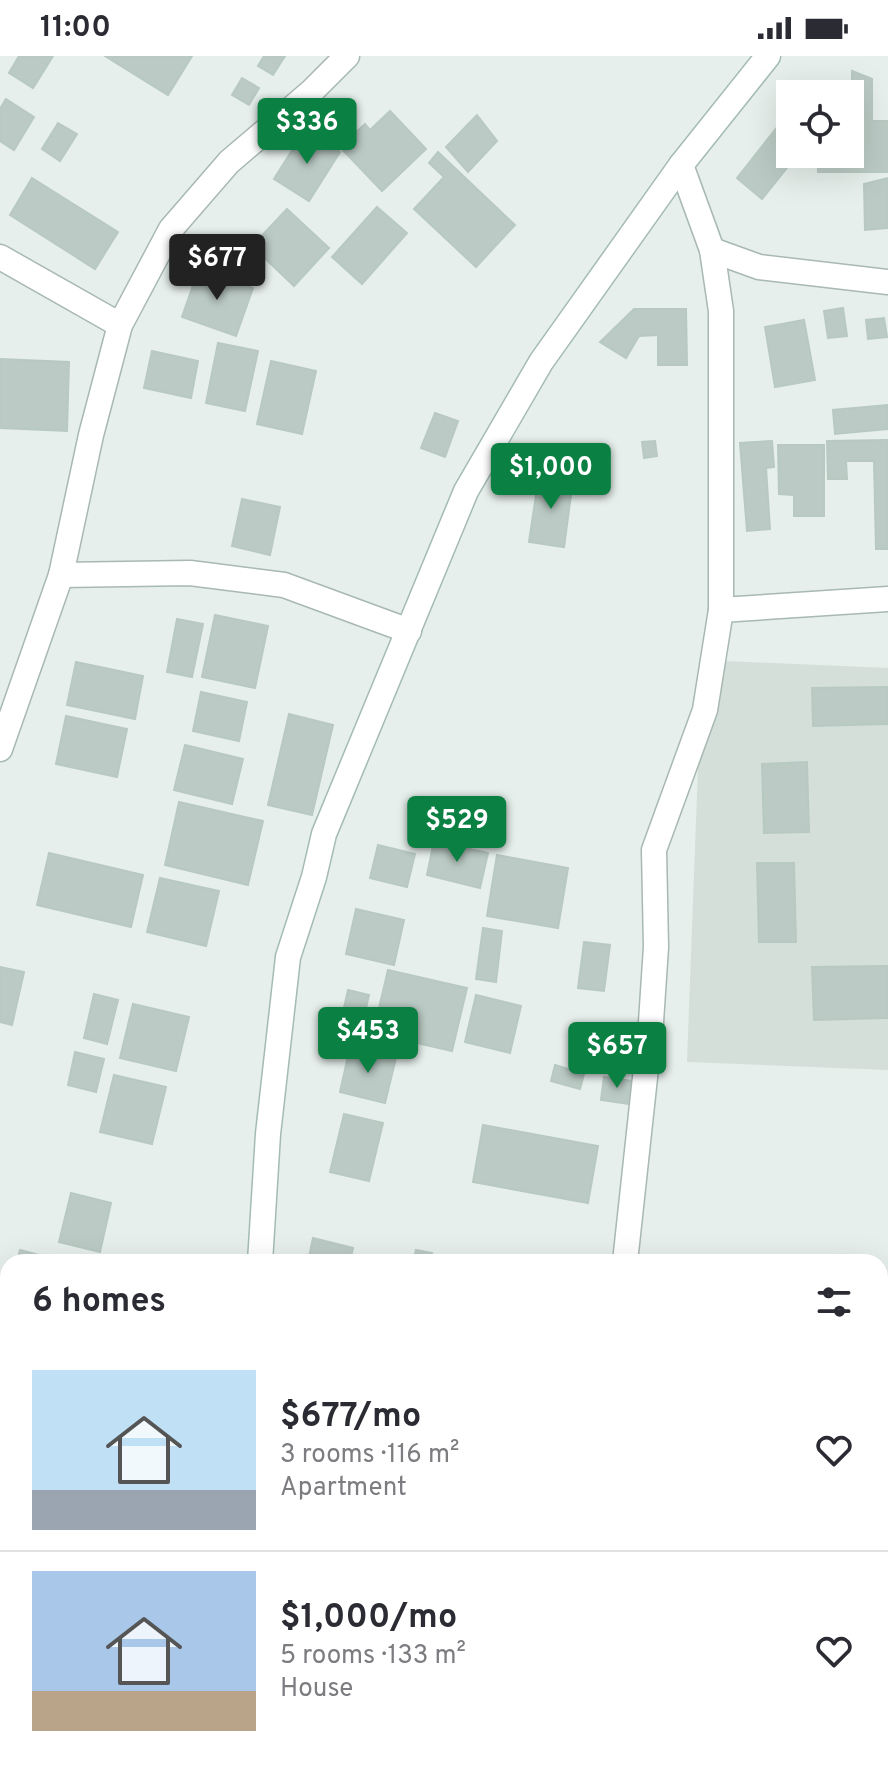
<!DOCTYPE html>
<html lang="en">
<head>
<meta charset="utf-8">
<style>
	body { margin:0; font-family:Overpass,sans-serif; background:#f7f7f7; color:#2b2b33; height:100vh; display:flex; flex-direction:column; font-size:30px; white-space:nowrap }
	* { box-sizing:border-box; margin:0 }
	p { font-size:26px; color:#7c7c81 }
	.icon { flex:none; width:44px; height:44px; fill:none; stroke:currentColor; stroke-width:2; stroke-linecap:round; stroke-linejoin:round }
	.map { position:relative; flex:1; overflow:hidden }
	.sheet { position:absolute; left:0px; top:1198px; width:888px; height:514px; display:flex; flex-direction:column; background:#fff; border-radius:24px 24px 0 0; box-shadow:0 8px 32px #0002 }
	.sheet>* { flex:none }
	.buttons { position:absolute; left:776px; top:24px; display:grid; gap:16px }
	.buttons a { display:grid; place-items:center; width:88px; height:88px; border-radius:0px; background:#fff; box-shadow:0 8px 32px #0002; font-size:40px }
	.price { position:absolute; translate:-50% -68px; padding:0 18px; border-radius:8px; background:#0b8043; color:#fff; font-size:26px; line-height:52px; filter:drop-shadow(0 2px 4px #0008) }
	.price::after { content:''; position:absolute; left:50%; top:48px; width:24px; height:18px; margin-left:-12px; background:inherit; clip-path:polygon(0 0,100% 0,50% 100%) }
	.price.current { background:#222; color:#fff }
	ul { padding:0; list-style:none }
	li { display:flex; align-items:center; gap:24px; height:200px; padding:0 32px }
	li+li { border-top:2px solid #e1e1e2 }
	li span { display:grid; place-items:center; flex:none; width:224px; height:160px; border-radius:0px; color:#555 }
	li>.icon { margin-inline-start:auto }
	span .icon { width:96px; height:96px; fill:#fffc; stroke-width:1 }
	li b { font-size:34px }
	h2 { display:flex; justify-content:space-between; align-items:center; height:96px; padding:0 32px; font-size:34px }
	.status { display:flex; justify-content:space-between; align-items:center; height:56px; padding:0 40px; background:#fff; direction:ltr }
	.status svg { height:22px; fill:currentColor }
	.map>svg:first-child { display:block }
	.built { fill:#d4dfda }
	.building { fill:#bbcac4; stroke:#b8c9c2; stroke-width:2 }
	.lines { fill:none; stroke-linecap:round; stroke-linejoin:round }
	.street-casing { stroke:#a8b8b2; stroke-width:27 }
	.secondary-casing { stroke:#a4bbb3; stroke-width:27 }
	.path { stroke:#86b3a5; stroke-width:5; stroke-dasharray:4 6; stroke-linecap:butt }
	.street { stroke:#fff; stroke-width:24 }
	.secondary { stroke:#fff; stroke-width:24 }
</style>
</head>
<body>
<div class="status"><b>11:00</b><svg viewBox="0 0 49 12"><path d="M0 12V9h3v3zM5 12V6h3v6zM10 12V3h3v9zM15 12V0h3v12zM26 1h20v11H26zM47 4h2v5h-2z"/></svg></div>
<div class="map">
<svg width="888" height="1711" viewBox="0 0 888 1711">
	<rect width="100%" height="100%" fill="#e6efeb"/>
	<polygon class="built" points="702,604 888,612 888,1014 687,1006"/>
	<g class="building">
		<polygon points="19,0 53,0 33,32 9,17"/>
		<polygon points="105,0 192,0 168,39"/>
		<polygon points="264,0 285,0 273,19 258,10"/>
		<polygon points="852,15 872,23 872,65 888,65 888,116 818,116 818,98 850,98 850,38 832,38 833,29 852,29"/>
		<polygon points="242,22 259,32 249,49 232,39"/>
		<polygon points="6,43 34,61 14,94 0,85 0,53"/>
		<polygon points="390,55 426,93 382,135 340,91 365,68 370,74"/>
		<polygon points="477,59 497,85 468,116 446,91"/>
		<polygon points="782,65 790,72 790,98 798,98 762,143 737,122"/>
		<polygon points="58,67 77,78 60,105 42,93"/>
		<polygon points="305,74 340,96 309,145 274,123"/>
		<polygon points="438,96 515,169 476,211 414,153 444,121 429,107"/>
		<polygon points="32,122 118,176 95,213 10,159"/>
		<polygon points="888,122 888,172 865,174 864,128"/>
		<polygon points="377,151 407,177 362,228 332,201"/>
		<polygon points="287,153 329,192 294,230 252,190"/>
		<polygon points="199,212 253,232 236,280 182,261"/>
		<polygon points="843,252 847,280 828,282 824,255"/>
		<polygon points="634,253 686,253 687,309 658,309 658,279 639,280 626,302 600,286"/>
		<polygon points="884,262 887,281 868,283 866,264"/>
		<polygon points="804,264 815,324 775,331 765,271"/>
		<polygon points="218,287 258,295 245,355 206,347"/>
		<polygon points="152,295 198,305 191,342 144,332"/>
		<polygon points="0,303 69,306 67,375 0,372"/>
		<polygon points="271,305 316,315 302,378 257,368"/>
		<polygon points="888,349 888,373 835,378 833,354"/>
		<polygon points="435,357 458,365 445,401 421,392"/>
		<polygon points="888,384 888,493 876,493 874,405 846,405 847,423 828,423 827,385"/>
		<polygon points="655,385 657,400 644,402 642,386"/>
		<polygon points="772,385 774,411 766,412 770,473 747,475 740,387"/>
		<polygon points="778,389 824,389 824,460 794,460 794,439 779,438"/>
		<polygon points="539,419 573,424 564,491 529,486"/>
		<polygon points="242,443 280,451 270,499 232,490"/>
		<polygon points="215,559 268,570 255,632 202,621"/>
		<polygon points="177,563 203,568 192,621 167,616"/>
		<polygon points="76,606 143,620 135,663 67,649"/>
		<polygon points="888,631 888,668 813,670 812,632"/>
		<polygon points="201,636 247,646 239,685 193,675"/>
		<polygon points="289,658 333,669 312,759 268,749"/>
		<polygon points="66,660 127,673 117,721 56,708"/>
		<polygon points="185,689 243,703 232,748 174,734"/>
		<polygon points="807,706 809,776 764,777 762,708"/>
		<polygon points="179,746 263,765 248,829 165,809"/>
		<polygon points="434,785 488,797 480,832 427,819"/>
		<polygon points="378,789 415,798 407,831 370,822"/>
		<polygon points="49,797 143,819 131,871 37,849"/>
		<polygon points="497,799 568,812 558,872 487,860"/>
		<polygon points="757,807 794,807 796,886 759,886"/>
		<polygon points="160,822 219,835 206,890 147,876"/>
		<polygon points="356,853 404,864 394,909 346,898"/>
		<polygon points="483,872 502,875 496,926 476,923"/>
		<polygon points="584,886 610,889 604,935 578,932"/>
		<polygon points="888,910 888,962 814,964 812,911"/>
		<polygon points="0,911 24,916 12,969 0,966"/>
		<polygon points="388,914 467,932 452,995 373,977"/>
		<polygon points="348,934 369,939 362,970 341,965"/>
		<polygon points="94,938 118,944 107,988 84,982"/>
		<polygon points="476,939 521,950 510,997 465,986"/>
		<polygon points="133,948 189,961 176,1015 120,1002"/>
		<polygon points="350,991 396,1002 385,1047 340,1036"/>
		<polygon points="75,996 104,1003 96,1036 68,1029"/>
		<polygon points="555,1009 584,1018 580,1033 551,1025"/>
		<polygon points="114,1019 166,1031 152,1088 100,1076"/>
		<polygon points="604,1021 633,1025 630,1048 601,1044"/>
		<polygon points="344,1058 383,1067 369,1125 330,1116"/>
		<polygon points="483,1069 598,1090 588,1147 473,1126"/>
		<polygon points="71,1137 111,1147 100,1196 59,1186"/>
		<polygon points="313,1182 353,1192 350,1206 308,1206"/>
		<polygon points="20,1194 39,1199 37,1206 17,1206"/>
		<polygon points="416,1194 432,1197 430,1206 413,1206"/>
		<polygon points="1,1325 8,1327 8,1368 0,1367"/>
		<polygon points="37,1704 107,1704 106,1711 36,1711"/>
		<polygon points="130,1704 208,1704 207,1711 130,1711"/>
		<rect x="396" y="1704" width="73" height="7"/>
	</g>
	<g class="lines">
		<g class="street-casing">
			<g id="street">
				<polyline points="712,194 759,211 888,226"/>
				<polyline points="0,201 120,269"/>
				<polyline points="61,519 190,517 284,529 409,575"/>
				<polyline points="721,554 888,543"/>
				<polyline points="0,693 61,519 91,379 120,269 171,173 229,106 311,36 347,0"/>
				<polyline points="625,1206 651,966 656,891 654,794 705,654 721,554 721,255 712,194 681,109"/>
				<polyline points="0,1405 8,1410"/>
				<polyline points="554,1711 555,1704"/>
			</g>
		</g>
		<g class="secondary-casing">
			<g id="secondary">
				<polyline points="260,1206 268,1078 288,901 314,821 324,778 466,435 541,306 681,109 768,0"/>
				<polyline points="0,1552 8,1509"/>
				<polyline points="233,1711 234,1704"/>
			</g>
		</g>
		<polyline class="path" points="880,1589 888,1589"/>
		<use href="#street" class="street"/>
		<use href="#secondary" class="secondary"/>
	</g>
</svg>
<div class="buttons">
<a><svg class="icon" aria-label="locate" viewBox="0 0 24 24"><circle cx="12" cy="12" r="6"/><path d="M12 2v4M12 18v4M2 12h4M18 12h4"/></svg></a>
</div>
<b class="price" style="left:307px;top:110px">$336</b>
<b class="price current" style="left:217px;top:246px">$677</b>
<b class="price" style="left:551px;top:455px">$1,000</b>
<b class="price" style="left:457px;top:808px">$529</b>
<b class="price" style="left:368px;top:1019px">$453</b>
<b class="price" style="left:617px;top:1034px">$657</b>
<section class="sheet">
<h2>6 homes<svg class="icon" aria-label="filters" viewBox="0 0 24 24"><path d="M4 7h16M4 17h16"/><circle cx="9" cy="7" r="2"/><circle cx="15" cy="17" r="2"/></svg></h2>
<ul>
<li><span style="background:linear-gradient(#bfe0f5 75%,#9aa5b1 0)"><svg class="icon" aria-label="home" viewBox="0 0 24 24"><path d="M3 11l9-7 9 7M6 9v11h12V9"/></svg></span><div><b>$677/mo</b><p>3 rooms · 116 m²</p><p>Apartment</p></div><svg class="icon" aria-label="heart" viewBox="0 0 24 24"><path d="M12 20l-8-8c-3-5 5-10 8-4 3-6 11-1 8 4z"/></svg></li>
<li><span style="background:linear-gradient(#a9c7e8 75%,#b9a48a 0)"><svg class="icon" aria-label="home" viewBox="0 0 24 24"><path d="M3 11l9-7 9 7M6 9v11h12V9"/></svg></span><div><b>$1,000/mo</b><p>5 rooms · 133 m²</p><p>House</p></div><svg class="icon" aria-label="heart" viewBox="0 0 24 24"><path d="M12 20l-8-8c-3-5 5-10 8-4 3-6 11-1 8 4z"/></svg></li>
</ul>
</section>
</div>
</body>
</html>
